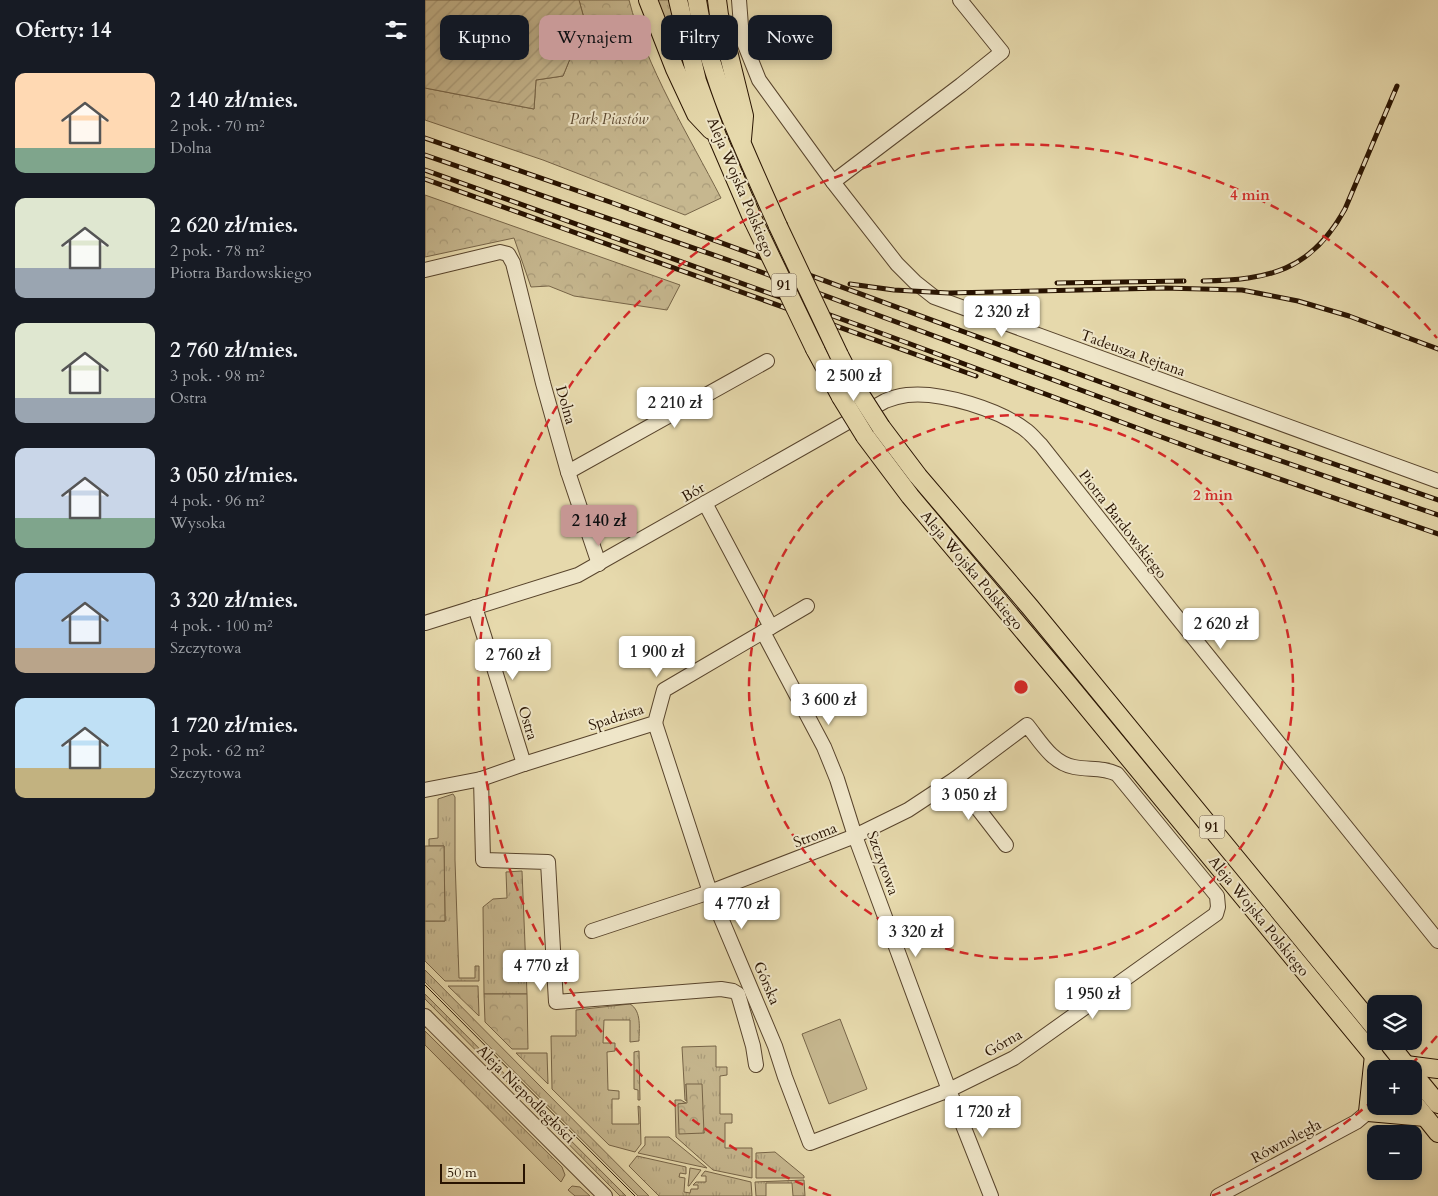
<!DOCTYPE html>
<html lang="pl">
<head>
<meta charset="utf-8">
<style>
	body { margin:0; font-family:Cardo,serif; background:#242831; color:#f1f3f6; height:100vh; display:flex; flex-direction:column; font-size:19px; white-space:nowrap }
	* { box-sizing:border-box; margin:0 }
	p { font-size:16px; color:#9ea1a6 }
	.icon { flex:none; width:28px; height:28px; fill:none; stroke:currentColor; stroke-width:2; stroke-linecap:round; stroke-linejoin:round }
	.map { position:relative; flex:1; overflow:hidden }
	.details { display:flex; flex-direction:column; background:#171b24; width:425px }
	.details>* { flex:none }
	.top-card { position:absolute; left:15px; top:15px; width:475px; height:45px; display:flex; gap:10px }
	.fabs { position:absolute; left:942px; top:995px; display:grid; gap:10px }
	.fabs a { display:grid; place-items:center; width:55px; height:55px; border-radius:10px; background:#171b24; box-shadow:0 2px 8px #0003; font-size:25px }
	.scale { position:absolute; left:15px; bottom:12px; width:85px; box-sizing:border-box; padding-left:5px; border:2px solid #281301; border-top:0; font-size:14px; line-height:18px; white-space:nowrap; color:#281301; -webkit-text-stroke:4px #efe6c9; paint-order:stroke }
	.price { position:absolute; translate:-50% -42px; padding:0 11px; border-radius:5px; background:#fff; color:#222; font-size:16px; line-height:32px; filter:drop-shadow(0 1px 2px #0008) }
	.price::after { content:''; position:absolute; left:50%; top:30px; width:15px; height:11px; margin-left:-8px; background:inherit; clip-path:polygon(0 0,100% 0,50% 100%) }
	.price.selected { background:#c59692; color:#111 }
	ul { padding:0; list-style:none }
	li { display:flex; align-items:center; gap:15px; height:125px; padding:0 15px }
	li span { display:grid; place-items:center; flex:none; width:140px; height:100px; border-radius:10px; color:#555 }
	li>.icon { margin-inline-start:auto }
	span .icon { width:60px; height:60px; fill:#fffc; stroke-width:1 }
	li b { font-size:21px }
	h2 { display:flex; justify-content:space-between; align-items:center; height:60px; padding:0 15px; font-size:21px }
	.chip { padding:0 18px; border-radius:10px; background:#171b24; box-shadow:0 2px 8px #0003; font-size:18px; line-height:45px }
	.chip.selected { background:#c59692; color:#111 }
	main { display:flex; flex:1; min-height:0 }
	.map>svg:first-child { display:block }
	.grass { fill:url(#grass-tufts); stroke:#776548 }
	.forest { fill:url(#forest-crowns); stroke:#776548 }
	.garden { fill:url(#garden-furrows); stroke:#776548 }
	.pitch { fill:#c6b78f; stroke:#776548 }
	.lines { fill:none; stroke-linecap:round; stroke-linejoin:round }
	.minor-casing { stroke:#58442c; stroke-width:16 }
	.major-casing { stroke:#281301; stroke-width:20 }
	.minor { stroke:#efe6c9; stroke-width:14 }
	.major { stroke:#e6d9ac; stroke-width:18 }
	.tram { stroke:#281301; stroke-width:1 }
	.rail-casing { stroke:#281301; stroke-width:5 }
	.rail { stroke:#efe6c9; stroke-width:3; stroke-dasharray:9; stroke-linecap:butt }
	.major-bridge-casing { stroke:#281301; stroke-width:20; stroke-linecap:butt }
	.major-bridge { stroke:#e6d9ac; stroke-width:18 }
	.ring { fill:none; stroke:#d62828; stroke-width:2.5; stroke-dasharray:9 6 }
	.labels { text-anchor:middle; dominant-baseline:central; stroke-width:4; stroke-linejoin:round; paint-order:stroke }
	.shield { fill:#efe6c9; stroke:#64523d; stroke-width:1 }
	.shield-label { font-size:14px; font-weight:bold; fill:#281301 }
	.park-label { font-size:15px; font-style:italic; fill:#5f4c33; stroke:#efe6c9 }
	.street-label { font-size:15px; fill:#281301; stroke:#efe6c9 }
	.centre { fill:#d62828; stroke:#efe6c9; stroke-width:2.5 }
	.ring-label { font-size:15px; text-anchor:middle; font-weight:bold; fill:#d62828; stroke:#efe6c9; stroke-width:4; stroke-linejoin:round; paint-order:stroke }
</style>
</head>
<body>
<main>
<section class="details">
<h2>Oferty: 14<svg class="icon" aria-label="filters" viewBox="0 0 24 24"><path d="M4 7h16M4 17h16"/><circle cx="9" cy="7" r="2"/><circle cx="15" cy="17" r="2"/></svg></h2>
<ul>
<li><span style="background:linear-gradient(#ffd9b3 75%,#7fa58c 0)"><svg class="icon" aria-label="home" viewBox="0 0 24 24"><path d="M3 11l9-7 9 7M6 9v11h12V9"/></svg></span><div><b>2 140 zł/mies.</b><p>2 pok. · 70 m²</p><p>Dolna</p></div></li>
<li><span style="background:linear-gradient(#dfe7d0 70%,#9aa5b1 0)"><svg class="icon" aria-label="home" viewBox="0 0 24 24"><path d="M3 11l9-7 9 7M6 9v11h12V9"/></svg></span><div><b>2 620 zł/mies.</b><p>2 pok. · 78 m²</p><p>Piotra Bardowskiego</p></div></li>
<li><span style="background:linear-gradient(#dfe7d0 75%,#9aa5b1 0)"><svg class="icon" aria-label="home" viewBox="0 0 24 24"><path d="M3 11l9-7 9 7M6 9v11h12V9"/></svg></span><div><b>2 760 zł/mies.</b><p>3 pok. · 98 m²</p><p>Ostra</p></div></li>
<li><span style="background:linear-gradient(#c9d6e8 70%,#7fa58c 0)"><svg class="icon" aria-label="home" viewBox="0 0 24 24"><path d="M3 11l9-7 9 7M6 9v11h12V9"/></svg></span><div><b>3 050 zł/mies.</b><p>4 pok. · 96 m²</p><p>Wysoka</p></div></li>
<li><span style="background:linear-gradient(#a9c7e8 75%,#b9a48a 0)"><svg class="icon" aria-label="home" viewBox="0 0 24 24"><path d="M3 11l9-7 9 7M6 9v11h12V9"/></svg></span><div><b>3 320 zł/mies.</b><p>4 pok. · 100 m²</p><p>Szczytowa</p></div></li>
<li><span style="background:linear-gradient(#bfe0f5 70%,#c2b280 0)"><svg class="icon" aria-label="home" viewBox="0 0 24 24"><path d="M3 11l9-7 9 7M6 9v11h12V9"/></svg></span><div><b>1 720 zł/mies.</b><p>2 pok. · 62 m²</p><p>Szczytowa</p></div></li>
</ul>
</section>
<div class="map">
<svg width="1013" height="1196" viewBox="0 0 1013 1196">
	<defs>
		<pattern id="grass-tufts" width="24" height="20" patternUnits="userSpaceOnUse" patternTransform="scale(1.25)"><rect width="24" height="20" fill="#c6b78f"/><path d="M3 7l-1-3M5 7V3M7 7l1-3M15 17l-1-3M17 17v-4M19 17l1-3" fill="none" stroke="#aa9c7a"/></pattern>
		<pattern id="forest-crowns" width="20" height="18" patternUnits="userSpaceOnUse" patternTransform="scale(1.25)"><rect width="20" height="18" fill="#c6b78f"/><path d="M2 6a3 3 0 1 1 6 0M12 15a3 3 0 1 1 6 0" fill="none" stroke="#aa9c7a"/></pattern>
		<pattern id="garden-furrows" width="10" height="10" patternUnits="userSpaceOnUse" patternTransform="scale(1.25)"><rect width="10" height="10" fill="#c6b78f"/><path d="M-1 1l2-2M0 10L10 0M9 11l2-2" fill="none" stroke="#aa9c7a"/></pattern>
	</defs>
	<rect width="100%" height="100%" fill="#e6d9ac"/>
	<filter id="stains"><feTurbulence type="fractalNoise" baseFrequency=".004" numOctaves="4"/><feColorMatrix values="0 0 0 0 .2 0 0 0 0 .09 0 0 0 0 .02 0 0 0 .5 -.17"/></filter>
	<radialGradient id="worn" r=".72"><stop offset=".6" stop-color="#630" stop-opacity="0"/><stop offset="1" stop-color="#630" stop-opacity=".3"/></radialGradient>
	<g class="grass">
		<polygon points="231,0 245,0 257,54 270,96"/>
		<polygon points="28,794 30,797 30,860 34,978 50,978 50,966 54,966 54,981 20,981 0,961 0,921 20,921 19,846 4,846 4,839 13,838 13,799"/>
		<polygon points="97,871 102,994 59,994 58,907 68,899 82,898 81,872"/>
		<polygon points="0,970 224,1196 213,1196 0,982"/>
		<polygon points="0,994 201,1196 195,1196 190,1191 0,999"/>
		<path d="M 205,1004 C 217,1011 214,1029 214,1041 L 205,1042 L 205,1020 L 179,1020 L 178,1043 L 190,1043 L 190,1051 L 182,1052 L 183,1090 L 194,1091 L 194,1099 L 187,1099 L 187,1124 L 214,1124 L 213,1106 L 215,1107 L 216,1144 L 210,1152 L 184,1145 L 127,1089 L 126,1036 L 151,1036 L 151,1010 Z"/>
		<polygon points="0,1031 137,1167 140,1175 136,1182 0,1045"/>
		<polygon points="291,1046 291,1067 302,1067 302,1075 295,1076 295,1114 307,1114 307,1123 300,1123 300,1148 327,1148 327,1178 288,1170 251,1137 250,1100 256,1100 261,1103 253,1104 279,1133 261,1084 262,1101 260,1100 257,1047"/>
		<polygon points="214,1051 215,1100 213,1100 213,1090 209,1089 209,1052"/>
		<polygon points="91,1053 122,1053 123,1084"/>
		<polygon points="220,1137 244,1137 282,1168 213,1153 220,1145"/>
		<polygon points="350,1152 379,1176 379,1178 331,1178 331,1153"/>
		<polygon points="212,1156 261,1167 261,1174 255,1173 254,1177 260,1178 259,1192 265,1193 266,1189 273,1189 273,1185 268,1185 271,1182 281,1182 281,1176 276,1176 280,1171 326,1182 327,1196 234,1196 204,1166"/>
		<polygon points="265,1168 276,1170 264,1186 263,1186"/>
		<polygon points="379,1180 380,1196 368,1196 367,1183 341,1183 341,1196 331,1196 330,1182"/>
		<polygon points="147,1186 155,1187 165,1196 150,1196 143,1190"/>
	</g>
	<g class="forest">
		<path d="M 154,0 L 204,0 C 221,67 264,136 296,198 L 260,215 L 118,160 L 0,120 L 0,88 L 109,109 L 111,80 L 138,76 L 160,22 Z"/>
		<polygon points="0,195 255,285 242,310 149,296 124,286 106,287 89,238 0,257"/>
		<polygon points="0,846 19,846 20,921 0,921"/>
		<polygon points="23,986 53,986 54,1016"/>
		<polygon points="59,994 102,994 103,1049 87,1049 60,1022"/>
		<polygon points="261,1084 277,1084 279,1133 254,1134 253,1104 262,1103"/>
	</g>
	<polygon class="garden" points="0,0 154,0 160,22 138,76 111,80 109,109 0,88"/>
	<polygon class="pitch" points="415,1019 442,1089 404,1104 377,1034"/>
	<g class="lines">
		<g class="minor-casing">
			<g id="minor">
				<polyline points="314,0 316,26 320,45 334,80 408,182 472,264 490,282 509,297 1013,481"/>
				<polyline points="408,182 536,85 577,52 535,0"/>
				<polyline points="0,270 75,252 83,254 88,263 118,383 143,472 174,564"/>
				<polyline points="143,472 342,361"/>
				<polyline points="280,503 346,627"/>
				<polyline points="50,607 99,764"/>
				<path d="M 0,623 L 153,575 L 460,401 C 467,398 475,396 482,395 C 516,391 576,410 602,431 C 607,435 611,440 616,445 L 747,611 L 1013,941"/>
				<polyline points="338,632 399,747 412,779 430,836 524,1090 566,1196"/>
				<polyline points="56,779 58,860 123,862 131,1002 296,989 308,991 313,994 328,1046 331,1065"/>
				<polyline points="530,779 581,845"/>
				<polyline points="0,790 56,779 99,764 230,723 239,690 382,606"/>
				<path d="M 167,931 L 285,892 L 430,836 L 483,810 L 530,779 L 602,725 C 615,741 627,763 649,767 C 664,770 678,767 692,774 L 792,896 L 793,907 L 791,914 L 589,1058 L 524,1090 L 385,1143 L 360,1077 L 350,1046 L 285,892 L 230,723"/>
				<polyline points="0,1016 180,1196"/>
				<polyline points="793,1196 931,1122 943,1112"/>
			</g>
		</g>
		<g class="major-casing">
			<g id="major">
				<polyline points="223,0 250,69 271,114 286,130"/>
				<polyline points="253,0 272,81 292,136 328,220"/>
				<path d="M 272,0 C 284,79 321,153 353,226"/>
				<polyline points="292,0 294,15 319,116 317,139"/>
				<polyline points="390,349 416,397"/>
				<polyline points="414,355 431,388"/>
				<polyline points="456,427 493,476 605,607 951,1029"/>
				<polyline points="440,436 485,496 643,684 960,1069"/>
				<polyline points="962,1041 984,1069"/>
				<polyline points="949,1055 943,1112 1000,1117"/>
				<polyline points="981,1065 1013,1069"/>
				<polyline points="989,1075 1013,1104"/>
				<polyline points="989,1103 1013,1133"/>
			</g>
		</g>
		<use href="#minor" class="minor"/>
		<use href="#major" class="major"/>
		<polyline class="tram" points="0,985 210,1196"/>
		<g class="rail-casing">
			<g id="rail">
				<polyline points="0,138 185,202 741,406 1013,500"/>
				<polyline points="0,155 306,261 737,420 1013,515"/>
				<polyline points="0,170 461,335 777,452 1013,534"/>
				<polyline points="0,179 551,376"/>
				<path d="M 778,281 C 844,280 886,271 920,209 L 972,86"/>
				<polyline points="632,283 759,281"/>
				<polyline points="425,284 469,290 524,293 738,288 817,290 873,301 924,316 1013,349"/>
			</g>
		</g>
		<use href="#rail" class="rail"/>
		<g class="major-bridge-casing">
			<g id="major-bridge">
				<polyline points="328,220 390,349"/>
				<polyline points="353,226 414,355"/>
				<polyline points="431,388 456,427"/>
				<polyline points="416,397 440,436"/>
			</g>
		</g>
		<use href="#major-bridge" class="major-bridge"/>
	</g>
	<g class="ring">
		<circle cx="596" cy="687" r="272"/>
		<path d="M1012 1036A543 543 0 0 1 983 1068M949 1100A543 543 0 0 1 786 1196M406 1196A543 543 0 1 1 1012 338"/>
	</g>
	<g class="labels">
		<g class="shield">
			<rect x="346.5" y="273.5" width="25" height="23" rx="4"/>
			<rect x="774.5" y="815.5" width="25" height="23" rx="4"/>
		</g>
		<g class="shield-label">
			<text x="359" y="285">91</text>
			<text x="787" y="827">91</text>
		</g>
		<g class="park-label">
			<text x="184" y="119">Park Piastów</text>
		</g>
		<g class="street-label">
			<text transform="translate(316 187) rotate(67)">Aleja Wojska Polskiego</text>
			<text transform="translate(708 353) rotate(20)">Tadeusza Rejtana</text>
			<text transform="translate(141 405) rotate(74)">Dolna</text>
			<text transform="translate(268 492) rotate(-30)">Bór</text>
			<text transform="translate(698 524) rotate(52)">Piotra Bardowskiego</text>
			<text transform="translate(547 570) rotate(50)">Aleja Wojska Polskiego</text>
			<text transform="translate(191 717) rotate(-18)">Spadzista</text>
			<text transform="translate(103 723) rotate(73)">Ostra</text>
			<text transform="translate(390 835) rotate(-21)">Stroma</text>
			<text transform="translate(458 863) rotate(70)">Szczytowa</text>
			<text transform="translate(834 916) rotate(51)">Aleja Wojska Polskiego</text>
			<text transform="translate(342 983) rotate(67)">Górska</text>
			<text transform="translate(578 1043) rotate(-30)">Górna</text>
			<text transform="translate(101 1094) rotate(45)">Aleja Niepodległości</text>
			<text transform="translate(861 1141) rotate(-28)">Równoległa</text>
		</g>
	</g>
	<circle cx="596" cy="687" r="8" class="centre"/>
	<g class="ring-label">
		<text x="825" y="200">4 min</text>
		<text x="788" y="500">2 min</text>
	</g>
	<rect width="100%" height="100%" filter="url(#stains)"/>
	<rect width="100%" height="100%" fill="url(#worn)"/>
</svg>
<div class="fabs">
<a><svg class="icon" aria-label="layers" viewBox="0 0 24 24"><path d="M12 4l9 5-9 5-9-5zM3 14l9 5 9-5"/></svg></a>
<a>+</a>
<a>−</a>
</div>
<div class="scale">50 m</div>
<b class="price" style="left:577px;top:338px">2 320 zł</b>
<b class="price" style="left:429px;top:402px">2 500 zł</b>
<b class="price" style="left:250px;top:429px">2 210 zł</b>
<b class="price selected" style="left:174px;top:547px">2 140 zł</b>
<b class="price" style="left:796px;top:650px">2 620 zł</b>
<b class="price" style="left:232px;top:678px">1 900 zł</b>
<b class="price" style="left:88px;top:681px">2 760 zł</b>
<b class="price" style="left:404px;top:726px">3 600 zł</b>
<b class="price" style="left:544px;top:821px">3 050 zł</b>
<b class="price" style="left:317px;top:930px">4 770 zł</b>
<b class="price" style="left:491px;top:958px">3 320 zł</b>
<b class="price" style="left:116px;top:992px">4 770 zł</b>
<b class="price" style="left:668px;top:1020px">1 950 zł</b>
<b class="price" style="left:558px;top:1138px">1 720 zł</b>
<div class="top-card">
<a class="chip">Kupno</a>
<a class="chip selected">Wynajem</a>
<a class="chip">Filtry</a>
<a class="chip">Nowe</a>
</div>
</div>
</main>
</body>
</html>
